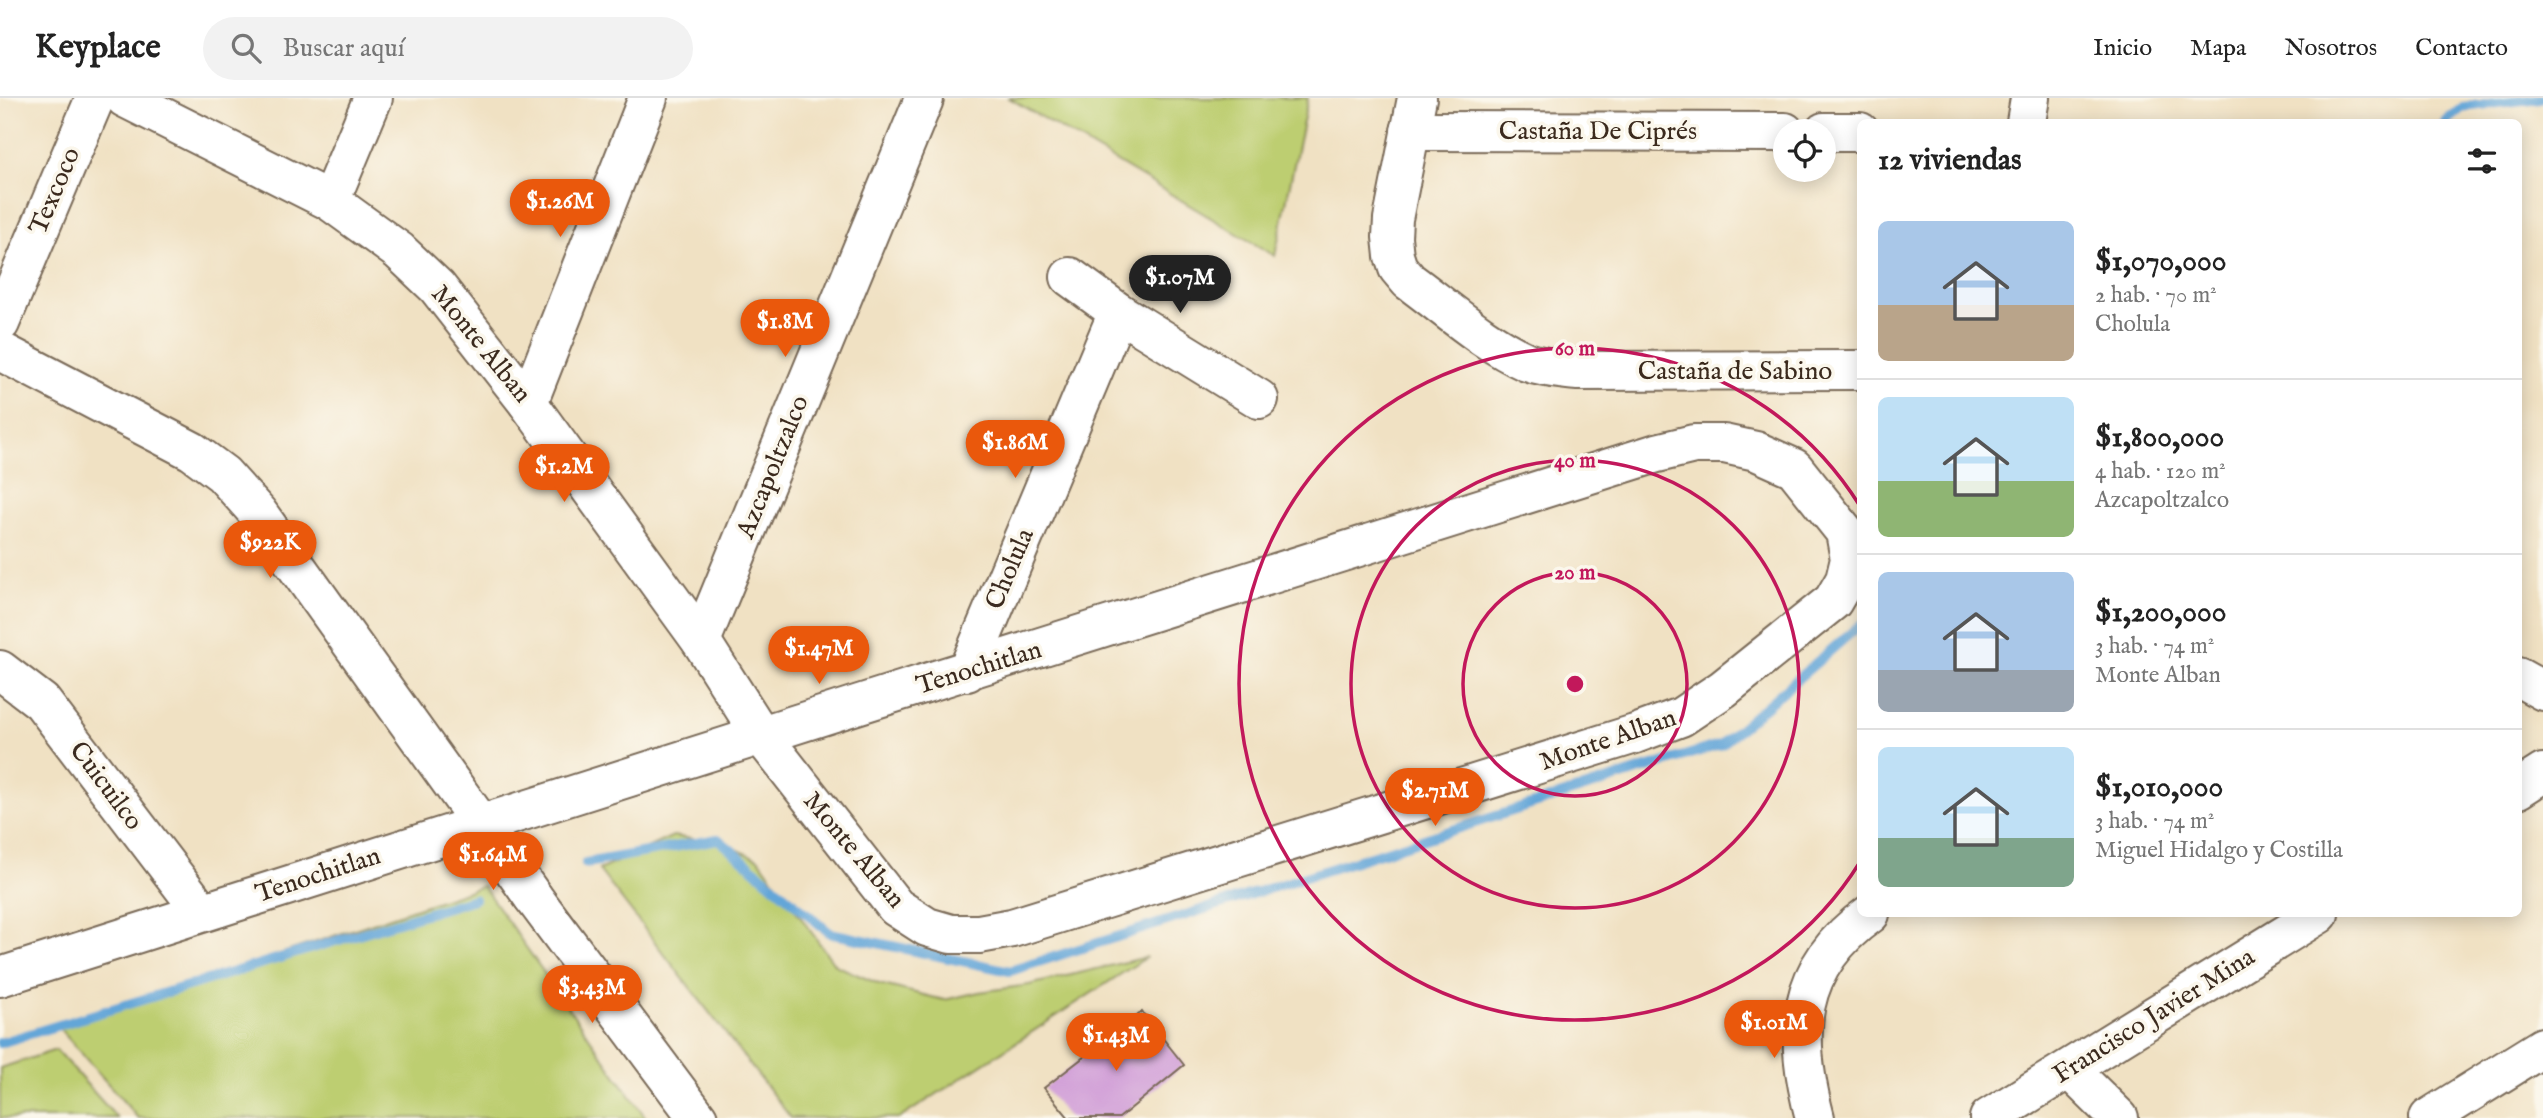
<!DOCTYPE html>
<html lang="es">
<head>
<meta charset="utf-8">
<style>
	body { margin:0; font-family:"IM FELL English",serif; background:#f2f2f2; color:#222; height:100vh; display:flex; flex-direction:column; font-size:26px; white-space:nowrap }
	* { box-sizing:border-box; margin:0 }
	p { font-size:23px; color:#767676 }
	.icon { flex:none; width:38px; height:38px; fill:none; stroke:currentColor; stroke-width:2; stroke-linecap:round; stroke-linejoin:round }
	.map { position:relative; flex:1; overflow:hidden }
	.drawer { position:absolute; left:1857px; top:21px; width:665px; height:798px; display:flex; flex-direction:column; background:#fff; border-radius:10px; box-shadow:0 4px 18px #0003 }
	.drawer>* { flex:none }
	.buttons { position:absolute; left:1773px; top:21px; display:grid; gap:14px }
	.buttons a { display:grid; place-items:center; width:63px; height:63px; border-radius:50%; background:#fff; box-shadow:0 4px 18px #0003; font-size:35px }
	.price { position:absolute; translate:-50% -60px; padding:0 16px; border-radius:24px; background:#ea580c; color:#fff; font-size:23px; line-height:46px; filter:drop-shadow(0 2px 4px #0008) }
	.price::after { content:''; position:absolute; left:50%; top:42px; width:21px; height:16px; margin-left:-10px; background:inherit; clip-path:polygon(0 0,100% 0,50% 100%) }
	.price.selected { background:#222; color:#fff }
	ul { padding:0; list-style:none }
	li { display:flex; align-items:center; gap:21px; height:175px; padding:0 21px }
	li+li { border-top:2px solid #e0e0e0 }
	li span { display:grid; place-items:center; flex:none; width:196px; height:140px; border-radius:10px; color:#555 }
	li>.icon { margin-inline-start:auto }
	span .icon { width:84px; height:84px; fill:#fffc; stroke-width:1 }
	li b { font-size:30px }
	h2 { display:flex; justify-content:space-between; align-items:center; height:84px; padding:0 21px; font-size:30px }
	header { display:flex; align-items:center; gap:42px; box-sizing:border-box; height:98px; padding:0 35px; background:#fff; border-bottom:2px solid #e0e0e0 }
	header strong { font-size:33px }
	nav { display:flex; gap:38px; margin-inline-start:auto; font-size:24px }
	.search { width:490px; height:63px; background:#f2f2f2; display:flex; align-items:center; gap:18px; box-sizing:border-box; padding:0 24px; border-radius:38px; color:#767676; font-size:26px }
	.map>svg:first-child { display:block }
	.green { fill:#bdce71; stroke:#7c7c48; stroke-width:2 }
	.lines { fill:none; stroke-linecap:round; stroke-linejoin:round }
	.stream { stroke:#63a6d8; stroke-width:10 }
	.building { fill:#d2a0d8 }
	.street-casing { stroke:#7a6a58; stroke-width:42 }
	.secondary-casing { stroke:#7a6a58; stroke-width:42 }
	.street { stroke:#fff; stroke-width:38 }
	.secondary { stroke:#fff; stroke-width:38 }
	.ring { fill:none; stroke:#c2185b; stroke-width:3.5 }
	.labels { text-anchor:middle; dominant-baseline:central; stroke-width:7; stroke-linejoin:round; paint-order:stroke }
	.street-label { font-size:26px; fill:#3b2a1e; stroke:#fbf7ec }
	.centre { fill:#c2185b; stroke:#fbf7ec; stroke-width:3.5 }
	.ring-label { font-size:21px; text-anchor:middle; font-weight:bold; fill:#c2185b; stroke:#fbf7ec; stroke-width:7; stroke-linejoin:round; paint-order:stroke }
</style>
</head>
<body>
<header>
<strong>Keyplace</strong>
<div class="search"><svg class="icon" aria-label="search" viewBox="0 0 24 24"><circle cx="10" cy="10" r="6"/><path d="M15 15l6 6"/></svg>Buscar aquí</div>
<nav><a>Inicio</a><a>Mapa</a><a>Nosotros</a><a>Contacto</a></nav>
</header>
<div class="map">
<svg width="2543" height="1020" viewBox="0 0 2543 1020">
	<rect width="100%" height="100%" fill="#fbf7ec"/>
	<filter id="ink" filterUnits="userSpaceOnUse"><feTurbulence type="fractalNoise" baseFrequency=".0143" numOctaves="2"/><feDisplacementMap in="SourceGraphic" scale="14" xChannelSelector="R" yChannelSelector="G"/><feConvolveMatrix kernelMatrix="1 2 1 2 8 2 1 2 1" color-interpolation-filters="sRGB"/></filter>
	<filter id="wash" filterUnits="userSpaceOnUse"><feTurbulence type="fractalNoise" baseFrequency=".00686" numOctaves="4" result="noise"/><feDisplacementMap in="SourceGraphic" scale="28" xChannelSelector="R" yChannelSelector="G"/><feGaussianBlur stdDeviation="1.57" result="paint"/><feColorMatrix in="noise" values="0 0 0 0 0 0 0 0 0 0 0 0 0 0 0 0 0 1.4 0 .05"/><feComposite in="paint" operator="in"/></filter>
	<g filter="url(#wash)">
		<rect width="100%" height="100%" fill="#f0e1c3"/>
		<g class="green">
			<polygon points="1009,0 1308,0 1275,158"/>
			<polygon points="673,738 725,746 759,761 835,867 879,886 944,902 979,894 1029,887 1147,859 900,1020 791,1020 599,772"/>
			<polygon points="483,788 646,1020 138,1020 59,930"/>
			<polygon points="56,952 117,1020 0,1020 0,970"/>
		</g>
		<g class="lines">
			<g class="stream">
				<polyline points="2445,24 2463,9 2540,0"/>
				<polyline points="586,765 718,741 830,835 1010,873 1722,646 1860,527"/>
				<polyline points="0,945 474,801"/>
			</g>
		</g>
		<g id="blocks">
			<polygon class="building" points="1142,914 1184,967 1119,1020 1069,1020 1044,990"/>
		</g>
	</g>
	<g filter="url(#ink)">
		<use href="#blocks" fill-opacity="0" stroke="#7a6a58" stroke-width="2"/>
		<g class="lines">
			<g class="street-casing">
				<g id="street">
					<path d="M 1417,0 L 1393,121 L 1392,139 L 1394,158 L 1398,170 L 1409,183 C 1446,210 1486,246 1527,264 C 1543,270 1559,271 1576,273 L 1860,272"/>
					<polyline points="2026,24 2030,0"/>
					<polyline points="1410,33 1785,34"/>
					<polyline points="1824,34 1860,34"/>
					<polyline points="330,103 373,0"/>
					<polyline points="1070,179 1118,214 1259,301"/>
					<polyline points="0,225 95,0"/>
					<polyline points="528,305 648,0"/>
					<polyline points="701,543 924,1"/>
					<polyline points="0,572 42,604 202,814"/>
					<polyline points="967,574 1118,214"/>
					<polyline points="2518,579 2543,593"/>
					<polyline points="2518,691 2543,675"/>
					<polyline points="501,754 533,799"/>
					<path d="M 0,879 C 551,701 1105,530 1657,355 L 1694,346 L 1724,346 L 1756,353 L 1794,370 L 1845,434 L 1850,461 L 1845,482 L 1833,503 L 1723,591 L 1681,619 L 1635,636 L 1012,830 L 979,836 L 951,836 L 927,829 L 896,809 L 761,637 L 701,543 L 528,305 L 437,189 L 399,153 L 330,103 L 125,0"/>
					<polyline points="2070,972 2119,1020"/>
					<path d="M 1815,1020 C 1793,937 1794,870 1870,816"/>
					<polyline points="1989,1020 2319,816"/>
					<polyline points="2429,1020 2543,949"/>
				</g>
			</g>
			<g class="secondary-casing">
				<g id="secondary">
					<polyline points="0,253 192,353 223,376 258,415 501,754"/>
					<polyline points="533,799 698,1020"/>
				</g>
			</g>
			<use href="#street" class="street"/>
			<use href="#secondary" class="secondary"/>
		</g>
	</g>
	<g class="ring">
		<circle cx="1575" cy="586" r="112"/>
		<circle cx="1575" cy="586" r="224"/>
		<path d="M1860 764A336 336 0 1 1 1860 408"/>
	</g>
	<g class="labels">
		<g class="street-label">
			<text x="1598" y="33">Castaña De Ciprés</text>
			<text transform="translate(55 93) rotate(-67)">Texcoco</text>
			<text transform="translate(481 246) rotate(51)">Monte Alban</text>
			<text x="1735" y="273">Castaña de Sabino</text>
			<text transform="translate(773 369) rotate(-68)">Azcapoltzalco</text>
			<text transform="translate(1010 471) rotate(-67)">Cholula</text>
			<text transform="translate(979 570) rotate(-17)">Tenochitlan</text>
			<text transform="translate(1608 642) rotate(-19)">Monte Alban</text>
			<text transform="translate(106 688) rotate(53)">Cuicuilco</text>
			<text transform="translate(854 752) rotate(50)">Monte Alban</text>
			<text transform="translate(318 777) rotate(-18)">Tenochitlan</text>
			<text transform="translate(2154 918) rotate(-32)">Francisco Javier Mina</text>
		</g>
	</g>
	<circle cx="1575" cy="586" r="10" class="centre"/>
	<g class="ring-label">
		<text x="1575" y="257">60 m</text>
		<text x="1575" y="369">40 m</text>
		<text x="1575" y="481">20 m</text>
	</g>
</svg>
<div class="buttons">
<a><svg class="icon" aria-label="locate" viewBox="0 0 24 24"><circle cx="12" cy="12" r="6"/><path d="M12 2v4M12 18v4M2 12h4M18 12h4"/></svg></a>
</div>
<b class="price" style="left:560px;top:141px">$1.26M</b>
<b class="price selected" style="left:1180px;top:217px">$1.07M</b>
<b class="price" style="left:785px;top:261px">$1.8M</b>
<b class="price" style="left:1015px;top:382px">$1.86M</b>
<b class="price" style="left:564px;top:406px">$1.2M</b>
<b class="price" style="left:270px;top:482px">$922K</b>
<b class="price" style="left:819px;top:588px">$1.47M</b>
<b class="price" style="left:1435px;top:730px">$2.71M</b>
<b class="price" style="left:493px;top:794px">$1.64M</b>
<b class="price" style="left:592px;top:927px">$3.43M</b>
<b class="price" style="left:1774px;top:962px">$1.01M</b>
<b class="price" style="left:1116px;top:975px">$1.43M</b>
<section class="drawer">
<h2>12 viviendas<svg class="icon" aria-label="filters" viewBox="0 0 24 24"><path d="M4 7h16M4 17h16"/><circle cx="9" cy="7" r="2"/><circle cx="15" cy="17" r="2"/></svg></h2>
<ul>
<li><span style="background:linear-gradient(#a9c7e8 60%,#b9a48a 0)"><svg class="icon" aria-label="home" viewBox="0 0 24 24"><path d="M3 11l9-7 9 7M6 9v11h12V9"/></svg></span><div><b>$1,070,000</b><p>2 hab. · 70 m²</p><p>Cholula</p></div></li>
<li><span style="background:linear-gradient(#bfe0f5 60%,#8fb573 0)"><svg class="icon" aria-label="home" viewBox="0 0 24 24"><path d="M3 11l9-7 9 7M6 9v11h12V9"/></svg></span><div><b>$1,800,000</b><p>4 hab. · 120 m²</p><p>Azcapoltzalco</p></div></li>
<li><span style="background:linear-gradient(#a9c7e8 70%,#9aa5b1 0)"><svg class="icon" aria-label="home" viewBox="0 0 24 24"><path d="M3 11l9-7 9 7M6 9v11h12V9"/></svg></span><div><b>$1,200,000</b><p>3 hab. · 74 m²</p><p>Monte Alban</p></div></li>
<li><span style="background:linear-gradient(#bfe0f5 65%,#7fa58c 0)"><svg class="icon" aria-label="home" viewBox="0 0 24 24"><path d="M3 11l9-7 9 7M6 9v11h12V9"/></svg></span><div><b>$1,010,000</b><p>3 hab. · 74 m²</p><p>Miguel Hidalgo y Costilla</p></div></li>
</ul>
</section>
</div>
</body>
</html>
